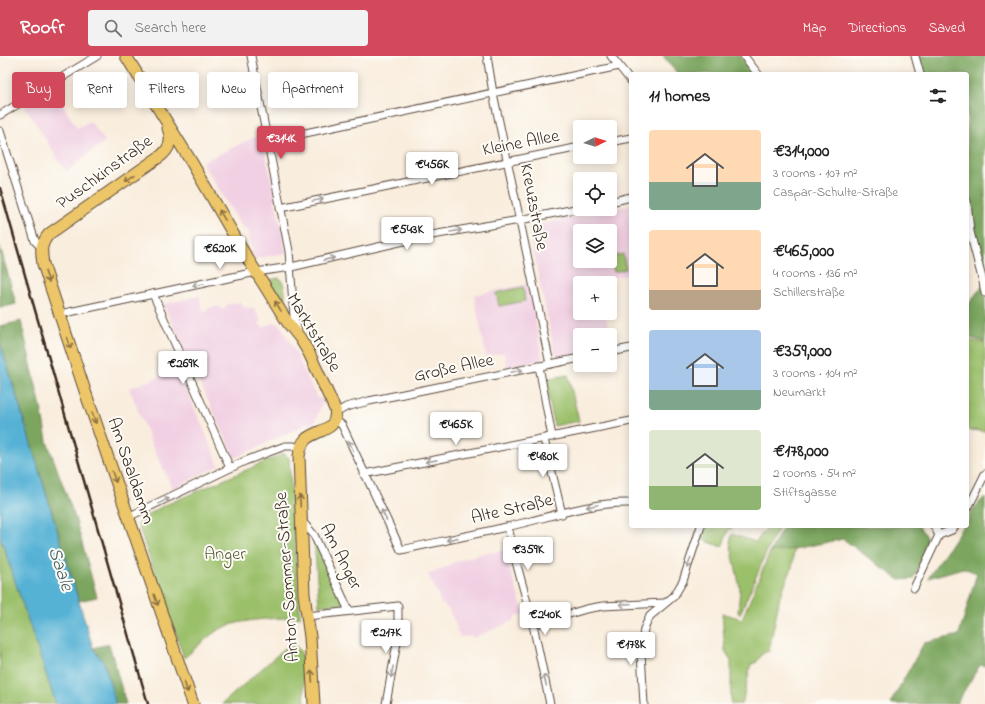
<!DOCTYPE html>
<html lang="en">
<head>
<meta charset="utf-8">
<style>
	body { margin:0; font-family:"Indie Flower",sans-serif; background:#f2f2f2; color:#222; height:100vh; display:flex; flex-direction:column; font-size:15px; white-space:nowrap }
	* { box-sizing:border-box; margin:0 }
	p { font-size:13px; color:#767676 }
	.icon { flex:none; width:22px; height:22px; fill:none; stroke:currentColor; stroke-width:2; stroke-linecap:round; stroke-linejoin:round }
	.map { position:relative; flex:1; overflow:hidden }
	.sheet { position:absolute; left:629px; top:16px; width:340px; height:456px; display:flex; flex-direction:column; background:#fff; border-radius:4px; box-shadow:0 2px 10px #0003 }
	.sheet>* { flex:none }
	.guide { position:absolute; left:12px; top:16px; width:380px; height:36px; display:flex; gap:8px }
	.needle { width:26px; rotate:85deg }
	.fabs { position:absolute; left:573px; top:64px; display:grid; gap:8px }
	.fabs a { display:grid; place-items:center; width:44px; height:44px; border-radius:4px; background:#fff; box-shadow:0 2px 10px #0003; font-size:20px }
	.price { position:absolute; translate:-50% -34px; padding:0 9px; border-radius:4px; background:#fff; color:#222; font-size:13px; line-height:26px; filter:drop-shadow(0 1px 2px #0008) }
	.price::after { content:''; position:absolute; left:50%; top:24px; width:12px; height:9px; margin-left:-6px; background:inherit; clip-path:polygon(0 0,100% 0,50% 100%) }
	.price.current { background:#d1495b; color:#fff }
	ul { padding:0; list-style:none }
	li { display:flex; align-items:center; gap:12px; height:100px; padding:0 20px }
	li span { display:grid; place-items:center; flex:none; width:112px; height:80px; border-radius:4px; color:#555 }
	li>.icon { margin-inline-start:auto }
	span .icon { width:48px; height:48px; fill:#fffc; stroke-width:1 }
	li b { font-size:17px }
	h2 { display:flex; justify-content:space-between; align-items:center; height:48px; padding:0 20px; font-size:17px }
	.tag { padding:0 14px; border-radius:4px; background:#fff; box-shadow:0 2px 10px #0003; font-size:14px; line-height:36px }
	.tag.current { background:#d1495b; color:#fff }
	header { display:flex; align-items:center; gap:24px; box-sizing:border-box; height:56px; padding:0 20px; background:#d1495b; color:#fff }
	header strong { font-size:19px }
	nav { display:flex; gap:22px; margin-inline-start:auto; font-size:14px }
	.search { width:280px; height:36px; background:#f2f2f2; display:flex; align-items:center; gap:10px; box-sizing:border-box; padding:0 14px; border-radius:4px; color:#767676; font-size:15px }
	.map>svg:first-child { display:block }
	.built { fill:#f1d0e3; fill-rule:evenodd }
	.green { fill:#9bc06b; stroke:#6b7544 }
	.forest { fill:#7ca65f; stroke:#5c683e }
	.water { fill:#57b2d5; stroke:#496e7a }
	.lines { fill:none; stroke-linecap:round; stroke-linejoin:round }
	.street-casing { stroke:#58473b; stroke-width:9 }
	.primary-casing { stroke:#58473b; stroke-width:13 }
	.street { stroke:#fff; stroke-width:7 }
	.primary { stroke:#ecc669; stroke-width:11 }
	.rail { stroke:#3b2a1e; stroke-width:2.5 }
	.oneway { stroke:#8b7040 }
	.oneway2 { stroke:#a79f9a }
	.labels { text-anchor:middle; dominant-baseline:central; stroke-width:4; stroke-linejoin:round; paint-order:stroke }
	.street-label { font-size:18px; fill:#3b2a1e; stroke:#fdfcf7 }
	.park-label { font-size:18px; fill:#5d5e39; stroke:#fdfcf7 }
	.water-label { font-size:19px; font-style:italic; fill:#466067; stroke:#fdfcf7 }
</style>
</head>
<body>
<header>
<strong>Roofr</strong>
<div class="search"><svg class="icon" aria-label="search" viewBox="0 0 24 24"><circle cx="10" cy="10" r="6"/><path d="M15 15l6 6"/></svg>Search here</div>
<nav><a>Map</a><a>Directions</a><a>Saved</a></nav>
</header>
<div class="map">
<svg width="985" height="648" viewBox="0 0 985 648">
	<rect width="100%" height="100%" fill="#fdfcf7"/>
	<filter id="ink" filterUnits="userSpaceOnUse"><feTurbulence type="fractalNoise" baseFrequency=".025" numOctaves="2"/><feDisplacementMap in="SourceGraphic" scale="8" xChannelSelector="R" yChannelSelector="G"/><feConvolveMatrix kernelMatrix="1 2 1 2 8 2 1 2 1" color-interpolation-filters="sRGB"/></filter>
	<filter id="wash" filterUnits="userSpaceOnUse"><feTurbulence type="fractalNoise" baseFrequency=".012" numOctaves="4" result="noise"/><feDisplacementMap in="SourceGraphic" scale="16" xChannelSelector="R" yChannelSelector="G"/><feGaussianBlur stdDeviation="0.9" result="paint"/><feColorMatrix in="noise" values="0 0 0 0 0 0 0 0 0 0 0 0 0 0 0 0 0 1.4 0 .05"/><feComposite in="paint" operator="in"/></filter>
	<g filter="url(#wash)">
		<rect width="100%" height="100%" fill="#f9eddd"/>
		<g class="built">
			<polygon points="53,33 77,72 90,65 105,85 66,116 25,50"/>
			<polygon points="262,80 286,197 254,203 248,174 246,174 240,168 202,106 253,82"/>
			<path d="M 631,149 L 631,218 L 599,224 L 599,227 L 580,227 L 580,257 L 605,257 L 610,279 L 580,279 L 580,298 L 556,302 L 528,171 ZM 580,175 L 610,175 L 610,205 L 580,205 Z"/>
			<polygon points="528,228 543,304 507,311 504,297 486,300 474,239"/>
			<polygon points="199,240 203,256 208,254 208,252 220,250 220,253 226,252 226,249 241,246 243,250 248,252 253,251 261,264 258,266 263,272 275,266 279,268 291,287 317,343 321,341 323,345 314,368 310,370 309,367 235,402 163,248"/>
			<polygon points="178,314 219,409 177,431 172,432 151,387 129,332"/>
			<polygon points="504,494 524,558 514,562 515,564 474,582 472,580 460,581 456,574 457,572 448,552 446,553 444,548 442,549 432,525 431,526 428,518 449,510 449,508 486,496 491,495 492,497"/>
		</g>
		<g class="green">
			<polygon points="623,198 626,213 614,216 610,201"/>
			<path d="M 279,222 C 286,227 285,238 285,246 L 284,247 L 268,224 Z"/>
			<polygon points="523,231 525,245 499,250 496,237"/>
			<polygon points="967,284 985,287 985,375 967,374"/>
			<polygon points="568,319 579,365 554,370 545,323"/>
			<path d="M 283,398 L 285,398 L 289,402 L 300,561 C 275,563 242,562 220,573 C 210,578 193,595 184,602 L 138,469 L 146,460 L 161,451 Z"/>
			<polygon points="707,470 734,470 732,473 729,473 722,491 701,483"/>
			<polygon points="768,470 780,470 770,488 740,558 738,557 740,532 730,486 732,478 756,486"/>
			<polygon points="0,480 56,648 0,648"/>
			<polygon points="314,482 345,548 319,550"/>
			<polygon points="794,493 792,512 780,540 769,595 763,597 756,607 751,608 742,648 731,648 731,604 725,595 722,557 742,563 770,496"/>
			<path d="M 294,590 C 299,592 301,595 302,601 L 305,648 L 222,648 L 284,593 Z"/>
		</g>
		<g class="forest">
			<polygon points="663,0 740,0 754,18 678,18"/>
			<polygon points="917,0 985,0 985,225 971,176 967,129 967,18 923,18"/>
			<polygon points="0,190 16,248 0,252"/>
			<polygon points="985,226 985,286 967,281 967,250"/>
			<polygon points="21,265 41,351 47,385 76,465 97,541 79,545 0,286 0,270"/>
			<path d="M 985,441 L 985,610 L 980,609 L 956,648 L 890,648 L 924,587 L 959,579 L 977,517 L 963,512 L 928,522 L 963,470 L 967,470 C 967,459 977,448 985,441 Z"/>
			<polygon points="786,470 919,470 926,481 927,491 913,523 899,524 843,483 794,493 770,496 782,473"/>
			<polygon points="109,588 126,648 116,648 104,607 93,592"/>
		</g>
		<polygon class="water" points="0,286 93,592 104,607 116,648 56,648 0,480"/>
	</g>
	<g filter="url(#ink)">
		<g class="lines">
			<g class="street-casing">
				<g id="street">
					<polyline points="251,0 289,195 294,261 298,276"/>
					<polyline points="487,0 493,37 550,308"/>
					<polyline points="611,0 631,25"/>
					<polyline points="744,0 758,18"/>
					<polyline points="915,0 920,18"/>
					<polyline points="0,59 97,0"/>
					<polyline points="0,75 35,185 41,191"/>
					<polyline points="268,85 619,10"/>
					<polyline points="610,86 631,82"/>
					<polyline points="967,145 970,176 983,226 985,237"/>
					<polyline points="610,146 631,141"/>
					<polyline points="280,152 580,91"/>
					<polyline points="153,238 230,412"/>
					<polyline points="60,258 256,216 291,211 426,180 520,164 580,152"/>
					<polyline points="610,296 631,292"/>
					<polyline points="539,310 552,381"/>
					<polyline points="336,357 346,351 369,345 580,302"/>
					<path d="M 335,364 L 342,369 L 401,494 C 442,485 483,477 523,467 C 559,458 594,446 631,447"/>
					<polyline points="544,383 562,458"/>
					<polyline points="364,418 631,365"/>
					<polyline points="967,454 985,418"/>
					<polyline points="128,461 245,405 285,390 294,390 300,392"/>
					<polyline points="301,464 314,479 349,555"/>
					<polyline points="934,470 939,479"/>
					<polyline points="508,471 515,502 532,564 550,648"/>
					<polyline points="914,532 939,479 952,474 955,470"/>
					<polyline points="307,560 398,550 398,581 386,648"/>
					<polyline points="533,569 586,553 603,550 664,547"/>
					<polyline points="644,648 641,597 644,573 650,560 674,540 683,525 701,470"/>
				</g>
			</g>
			<g class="primary-casing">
				<g id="primary">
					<path d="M 126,0 L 192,107 L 246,200 L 288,267 L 300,282 L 309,297 L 335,353 C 339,375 318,373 306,383 C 301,388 300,394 299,400 L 304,538 L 310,581 L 314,648"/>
					<path d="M 168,72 C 172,83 171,91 162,99 L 49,178 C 40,189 41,194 43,208 L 87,341 L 193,648"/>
				</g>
			</g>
			<use href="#street" class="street"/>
			<use href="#primary" class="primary"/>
			<polyline class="rail" points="0,132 148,648"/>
		</g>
		<defs><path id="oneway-shaft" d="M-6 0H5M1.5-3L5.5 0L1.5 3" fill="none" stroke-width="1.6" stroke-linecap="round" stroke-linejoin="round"/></defs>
		<g class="oneway">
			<use href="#oneway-shaft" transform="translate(130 122) rotate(145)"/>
			<use href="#oneway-shaft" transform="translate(222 159) rotate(-120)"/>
			<use href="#oneway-shaft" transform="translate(47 221) rotate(71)"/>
			<use href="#oneway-shaft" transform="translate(278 250) rotate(-122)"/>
			<use href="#oneway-shaft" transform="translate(69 287) rotate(72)"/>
			<use href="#oneway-shaft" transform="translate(94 362) rotate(71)"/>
			<use href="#oneway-shaft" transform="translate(114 421) rotate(71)"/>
			<use href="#oneway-shaft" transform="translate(300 445) rotate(-93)"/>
			<use href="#oneway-shaft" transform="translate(156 544) rotate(71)"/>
			<use href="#oneway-shaft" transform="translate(312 620) rotate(-93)"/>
			<use href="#oneway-shaft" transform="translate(186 631) rotate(71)"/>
		</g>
		<g class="oneway2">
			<use href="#oneway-shaft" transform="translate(318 144) rotate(-12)"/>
			<use href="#oneway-shaft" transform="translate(456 175) rotate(-10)"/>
			<use href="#oneway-shaft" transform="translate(329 203) rotate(-13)"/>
			<use href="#oneway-shaft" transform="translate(198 229) rotate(168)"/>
			<use href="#oneway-shaft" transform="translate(517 315) rotate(-12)"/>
			<use href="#oneway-shaft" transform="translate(351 390) rotate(-115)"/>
			<use href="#oneway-shaft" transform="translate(431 405) rotate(169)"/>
			<use href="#oneway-shaft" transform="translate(164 445) rotate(-26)"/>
			<use href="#oneway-shaft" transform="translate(592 450) rotate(168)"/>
			<use href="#oneway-shaft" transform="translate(384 459) rotate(-116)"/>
			<use href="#oneway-shaft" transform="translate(452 483) rotate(167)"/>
			<use href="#oneway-shaft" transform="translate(689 507) rotate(108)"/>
			<use href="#oneway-shaft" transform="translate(625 548) rotate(177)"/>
			<use href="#oneway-shaft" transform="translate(392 616) rotate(101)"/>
			<use href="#oneway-shaft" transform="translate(545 624) rotate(-103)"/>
		</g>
	</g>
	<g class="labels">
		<g class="street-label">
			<text transform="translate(521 88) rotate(-11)">Kleine Allee</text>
			<text transform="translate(105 117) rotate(-36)">Puschkinstraße</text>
			<text transform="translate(533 151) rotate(79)">Kreuzstraße</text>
			<text transform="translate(313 277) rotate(59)">Marktstraße</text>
			<text transform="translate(454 313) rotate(-12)">Große Allee</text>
			<text transform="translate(130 415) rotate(71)">Am Saaldamm</text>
			<text transform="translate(512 454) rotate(-13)">Alte Straße</text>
			<text transform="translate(340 501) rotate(63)">Am Anger</text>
			<text transform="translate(288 521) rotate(-94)">Anton-Sommer-Straße</text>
		</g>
		<g class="park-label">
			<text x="225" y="499">Anger</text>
		</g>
		<g class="water-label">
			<text transform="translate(60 513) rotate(72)">Saale</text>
		</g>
	</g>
</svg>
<div class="fabs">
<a><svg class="needle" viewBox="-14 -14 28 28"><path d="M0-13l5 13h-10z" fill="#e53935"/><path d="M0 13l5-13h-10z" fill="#767676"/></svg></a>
<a><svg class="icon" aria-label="locate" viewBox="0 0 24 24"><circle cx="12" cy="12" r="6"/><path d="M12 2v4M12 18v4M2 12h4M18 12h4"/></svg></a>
<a><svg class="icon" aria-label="layers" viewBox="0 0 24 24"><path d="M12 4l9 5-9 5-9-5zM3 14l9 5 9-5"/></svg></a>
<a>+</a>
<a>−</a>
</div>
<b class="price current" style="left:281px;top:104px">€314K</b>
<b class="price" style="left:432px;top:130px">€456K</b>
<b class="price" style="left:407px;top:195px">€543K</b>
<b class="price" style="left:220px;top:214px">€620K</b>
<b class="price" style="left:183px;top:329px">€269K</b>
<b class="price" style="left:456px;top:390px">€465K</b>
<b class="price" style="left:543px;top:422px">€480K</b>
<b class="price" style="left:528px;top:515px">€359K</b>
<b class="price" style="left:545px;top:580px">€240K</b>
<b class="price" style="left:386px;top:598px">€217K</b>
<b class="price" style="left:631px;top:610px">€178K</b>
<div class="guide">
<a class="tag current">Buy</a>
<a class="tag">Rent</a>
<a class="tag">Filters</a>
<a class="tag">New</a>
<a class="tag">Apartment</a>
</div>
<section class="sheet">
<h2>11 homes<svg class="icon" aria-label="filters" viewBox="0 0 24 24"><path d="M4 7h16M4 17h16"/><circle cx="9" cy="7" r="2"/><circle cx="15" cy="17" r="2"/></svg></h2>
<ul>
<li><span style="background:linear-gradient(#ffd9b3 65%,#7fa58c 0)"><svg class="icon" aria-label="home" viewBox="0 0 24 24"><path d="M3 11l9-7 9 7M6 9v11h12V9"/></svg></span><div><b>€314,000</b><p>3 rooms · 107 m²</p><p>Caspar-Schulte-Straße</p></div></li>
<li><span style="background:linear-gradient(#ffd9b3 75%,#b9a48a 0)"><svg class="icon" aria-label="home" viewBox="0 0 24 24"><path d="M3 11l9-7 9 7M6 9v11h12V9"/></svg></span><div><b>€465,000</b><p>4 rooms · 136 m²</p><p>Schillerstraße</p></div></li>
<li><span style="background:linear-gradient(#a9c7e8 75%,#7fa58c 0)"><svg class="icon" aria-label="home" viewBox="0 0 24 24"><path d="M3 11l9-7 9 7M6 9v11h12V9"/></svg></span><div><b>€359,000</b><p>3 rooms · 104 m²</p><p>Neumarkt</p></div></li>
<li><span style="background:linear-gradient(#dfe7d0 70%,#8fb573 0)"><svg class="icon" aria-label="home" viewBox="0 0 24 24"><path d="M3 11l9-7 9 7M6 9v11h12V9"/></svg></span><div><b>€178,000</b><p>2 rooms · 54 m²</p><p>Stiftsgasse</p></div></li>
</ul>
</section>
</div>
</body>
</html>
